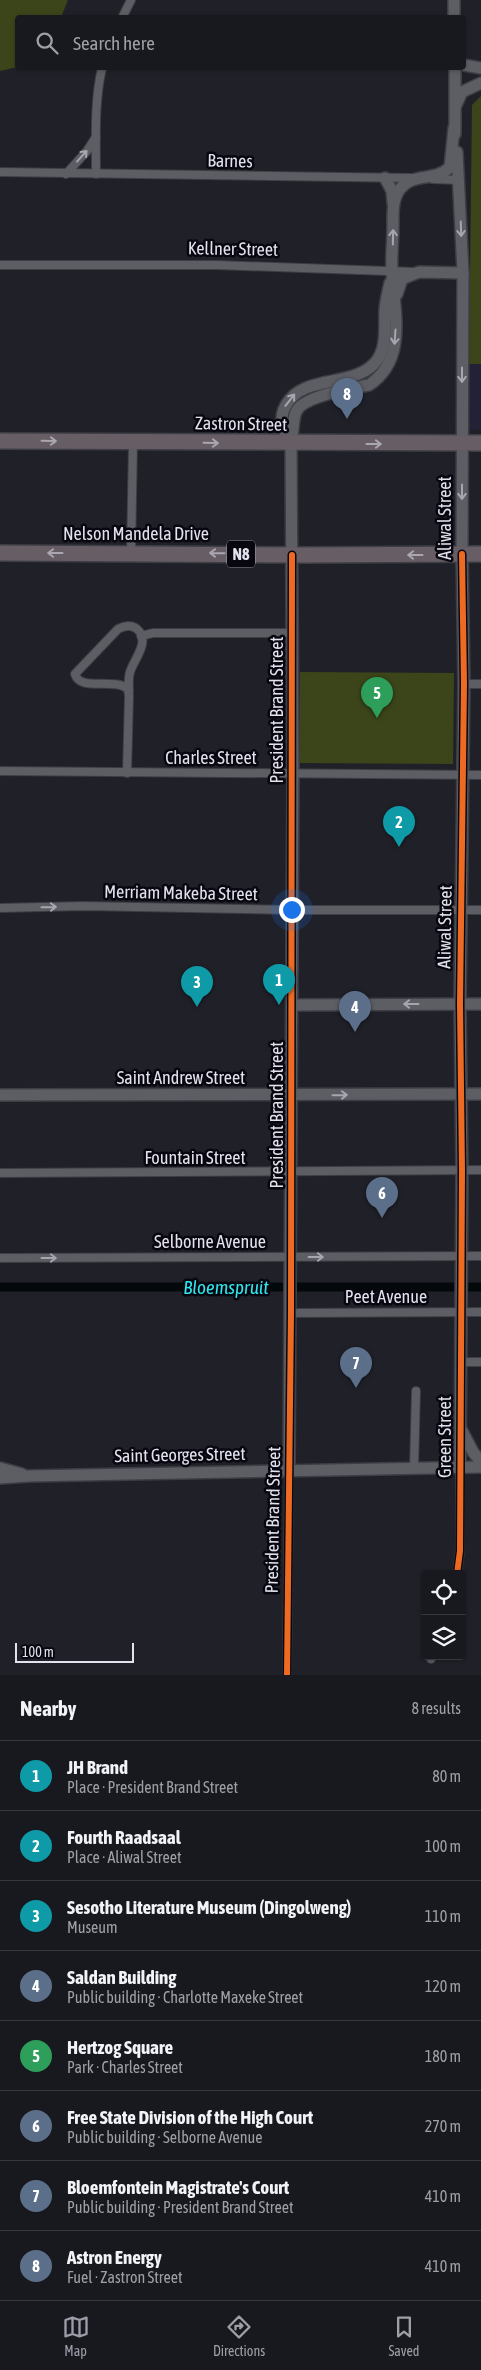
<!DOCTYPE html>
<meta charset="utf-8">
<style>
body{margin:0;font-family:"Asap Condensed",sans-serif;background:#212128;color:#f1f3f6}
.controls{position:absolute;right:15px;bottom:15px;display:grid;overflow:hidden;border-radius:5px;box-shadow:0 1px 4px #0004}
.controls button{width:45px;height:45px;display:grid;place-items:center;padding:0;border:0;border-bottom:1px solid #36373d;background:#18181f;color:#f1f3f6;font:25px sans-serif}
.scale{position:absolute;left:15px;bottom:12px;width:119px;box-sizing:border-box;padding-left:5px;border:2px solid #e1e2ee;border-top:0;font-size:14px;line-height:18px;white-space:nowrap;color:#e1e2ee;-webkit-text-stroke:4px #08070f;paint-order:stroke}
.you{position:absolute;left:291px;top:909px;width:18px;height:18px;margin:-12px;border:4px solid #fff;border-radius:50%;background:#1a73e8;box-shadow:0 0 0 8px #1a73e833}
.badge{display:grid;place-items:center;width:32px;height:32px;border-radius:50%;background:#9d9ea9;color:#fff;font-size:16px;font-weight:700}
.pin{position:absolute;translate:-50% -41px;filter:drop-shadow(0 1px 2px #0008)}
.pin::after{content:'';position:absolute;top:26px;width:18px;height:15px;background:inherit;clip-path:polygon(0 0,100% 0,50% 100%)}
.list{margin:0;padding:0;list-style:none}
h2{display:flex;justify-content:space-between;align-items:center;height:65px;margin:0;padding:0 20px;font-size:21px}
h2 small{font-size:16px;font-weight:400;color:#9fa0a4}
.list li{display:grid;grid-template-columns:32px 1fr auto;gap:15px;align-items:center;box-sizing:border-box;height:70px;padding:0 20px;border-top:1px solid #36373d}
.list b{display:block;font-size:19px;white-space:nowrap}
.list p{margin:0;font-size:16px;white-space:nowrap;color:#9fa0a4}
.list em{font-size:16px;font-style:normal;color:#9fa0a4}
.icon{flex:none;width:28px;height:28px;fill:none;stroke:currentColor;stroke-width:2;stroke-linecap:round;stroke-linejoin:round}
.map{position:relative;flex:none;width:481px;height:1675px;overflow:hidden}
.search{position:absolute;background:#18181f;box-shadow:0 1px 4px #0004;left:15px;right:15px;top:15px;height:55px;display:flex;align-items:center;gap:12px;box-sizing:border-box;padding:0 18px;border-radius:5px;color:#9fa0a4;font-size:19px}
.sheet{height:625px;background:#18181f}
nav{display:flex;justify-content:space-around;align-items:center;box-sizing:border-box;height:70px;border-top:1px solid #36373d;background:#18181f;font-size:14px;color:#9fa0a4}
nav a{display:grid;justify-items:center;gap:2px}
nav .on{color:#9d9ea9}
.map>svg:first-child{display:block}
.built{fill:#222136}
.green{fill:#3b4519}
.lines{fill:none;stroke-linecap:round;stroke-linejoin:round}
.canal{stroke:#03090b;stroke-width:9}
.street-casing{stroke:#3d3d45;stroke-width:10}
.secondary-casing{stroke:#3d3d45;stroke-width:14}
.highway-casing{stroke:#3d3d45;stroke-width:18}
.street{stroke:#5d5d64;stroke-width:8}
.secondary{stroke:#5d5d64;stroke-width:11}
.highway{stroke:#675d64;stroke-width:15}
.cycleway-casing{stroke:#08070f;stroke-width:9}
.cycleway{stroke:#ed6a23;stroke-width:6}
.oneway{stroke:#a6a6b0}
.oneway2{stroke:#aaa6b0}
.labels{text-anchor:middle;stroke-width:5;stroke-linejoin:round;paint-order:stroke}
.shield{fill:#08070f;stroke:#a0a0ab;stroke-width:1}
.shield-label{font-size:16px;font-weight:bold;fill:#e1e2ee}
.street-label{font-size:18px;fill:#e1e2ee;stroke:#08070f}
.water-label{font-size:19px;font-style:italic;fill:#2fe7ee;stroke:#08070f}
</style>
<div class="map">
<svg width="481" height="1675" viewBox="0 0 481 1675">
<rect width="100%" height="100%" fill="#202029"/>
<polygon class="built" points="469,364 481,364 481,430 469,429"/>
<g class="green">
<polygon points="0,0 68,0 61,17 18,18 17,67 0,71"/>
<polygon points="481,96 481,364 469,364 472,105"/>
<polygon points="300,672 454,673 453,764 299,763"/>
</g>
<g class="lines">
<polyline class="canal" points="0,1287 481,1287"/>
<g class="street-casing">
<g id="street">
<polyline points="122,18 131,0"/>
<polyline points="0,172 413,178"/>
<polyline points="66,174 87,151 96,137"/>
<path d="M96,174C96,139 94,102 102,68"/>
<polyline points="432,179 459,180"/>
<polyline points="0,265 217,265 415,272"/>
<polyline points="131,553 133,442"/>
<polyline points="141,636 153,633 292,633"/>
<polyline points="464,684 481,684"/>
<polyline points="0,771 481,775"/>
<path d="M127,773L129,696L128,689C113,677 80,692 75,674L118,629C124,626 131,624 137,629C151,641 134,659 130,672C128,679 129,686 129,692"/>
<polyline points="0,908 84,906 292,910 481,910"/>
<polyline points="0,1173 481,1170"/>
<polyline points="0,1258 481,1256"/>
<polyline points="291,1313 481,1312"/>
<polyline points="460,1362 481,1362"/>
<polyline points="414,1468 416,1391"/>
<polyline points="457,1574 460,1551 460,1468"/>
<polyline points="431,1659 431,1656"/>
<polyline points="287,1675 289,1469"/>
</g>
</g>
<g class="secondary-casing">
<g id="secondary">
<polyline points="454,0 454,18"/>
<polyline points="464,65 481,68"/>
<polyline points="456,105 462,92 481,83"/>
<polyline points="455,134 455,68"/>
<polyline points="457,152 463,273 462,554 464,684 460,1004 462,1170 460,1468"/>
<polyline points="385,178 392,191 393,203"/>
<polyline points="397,294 402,279 419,272 463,273"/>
<path d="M291,443C283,431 278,419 286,405C304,374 350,388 374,364C388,350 384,327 385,309C386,300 388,291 390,283"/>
<polyline points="292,1005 481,1004"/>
<polyline points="0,1095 481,1094"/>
<polyline points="461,1429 473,1452 481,1462"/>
<polyline points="0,1468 22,1474"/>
<path d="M289,1469L293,773L291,443C293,435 293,418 296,412C302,396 353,388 369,385C408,359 394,311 392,272C391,256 393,241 393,226C393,213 392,200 400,189C412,172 436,182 450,167L454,128"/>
<polyline points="0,1478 29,1476 481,1467"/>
</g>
</g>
<g class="highway-casing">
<g id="highway">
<polyline points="0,441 481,443"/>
<polyline points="0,553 306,555 481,554"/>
</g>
</g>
<use href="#street" class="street"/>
<use href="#secondary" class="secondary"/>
<use href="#highway" class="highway"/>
<g class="cycleway-casing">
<g id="cycleway">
<polyline points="457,1574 460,1551 462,1170 460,1004 464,684 462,554"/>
<polyline points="287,1675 291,1313 292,555"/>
</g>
</g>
<use href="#cycleway" class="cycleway"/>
</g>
<defs><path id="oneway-shaft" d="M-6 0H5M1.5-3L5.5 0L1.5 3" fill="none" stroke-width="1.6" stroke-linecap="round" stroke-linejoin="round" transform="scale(1.25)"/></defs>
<g class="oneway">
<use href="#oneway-shaft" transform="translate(82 156) rotate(-48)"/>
<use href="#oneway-shaft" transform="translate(461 229) rotate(88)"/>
<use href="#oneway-shaft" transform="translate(393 237) rotate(-89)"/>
<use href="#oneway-shaft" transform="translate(395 337) rotate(94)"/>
<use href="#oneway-shaft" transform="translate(462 375) rotate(90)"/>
<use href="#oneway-shaft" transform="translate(290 400) rotate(-52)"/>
<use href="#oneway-shaft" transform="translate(462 492) rotate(90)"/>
<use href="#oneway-shaft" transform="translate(49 907) rotate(-1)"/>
<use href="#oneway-shaft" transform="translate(411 1004) rotate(180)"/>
<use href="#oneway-shaft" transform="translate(340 1095) rotate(-1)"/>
<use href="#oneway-shaft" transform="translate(316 1257)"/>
<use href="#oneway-shaft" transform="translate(49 1258)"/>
</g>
<g class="oneway2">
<use href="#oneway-shaft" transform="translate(49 441) rotate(1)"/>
<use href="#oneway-shaft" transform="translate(211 443) rotate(1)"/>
<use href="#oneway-shaft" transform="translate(374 444)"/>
<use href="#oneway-shaft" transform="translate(55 553) rotate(-180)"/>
<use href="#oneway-shaft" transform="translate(217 553) rotate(-179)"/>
<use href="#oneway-shaft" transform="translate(415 555) rotate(180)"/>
</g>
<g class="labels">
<rect class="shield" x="227" y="540.5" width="28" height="27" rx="4"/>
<g class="shield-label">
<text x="241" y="560">N8</text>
</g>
<g class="street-label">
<text transform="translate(230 161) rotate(1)" y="6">Barnes</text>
<text transform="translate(233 249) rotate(1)" y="6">Kellner Street</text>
<text transform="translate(241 424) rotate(1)" y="6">Zastron Street</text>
<text transform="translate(445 518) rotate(-90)" y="6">Aliwal Street</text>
<text x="136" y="540">Nelson Mandela Drive</text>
<text transform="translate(277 710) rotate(-90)" y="6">President Brand Street</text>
<text x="211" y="764">Charles Street</text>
<text transform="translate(181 893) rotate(1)" y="6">Merriam Makeba Street</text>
<text transform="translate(445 927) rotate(-89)" y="6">Aliwal Street</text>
<text x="181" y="1084">Saint Andrew Street</text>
<text transform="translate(277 1115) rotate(-90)" y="6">President Brand Street</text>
<text x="195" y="1164">Fountain Street</text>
<text x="210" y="1248">Selborne Avenue</text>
<text x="386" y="1303">Peet Avenue</text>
<text transform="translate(445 1437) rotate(-90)" y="6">Green Street</text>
<text transform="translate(180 1455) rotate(-1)" y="6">Saint Georges Street</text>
<text transform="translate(273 1520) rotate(-89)" y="6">President Brand Street</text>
</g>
<g class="water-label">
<text x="226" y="1294">Bloemspruit</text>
</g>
</g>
</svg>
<div class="controls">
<button><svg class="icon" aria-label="locate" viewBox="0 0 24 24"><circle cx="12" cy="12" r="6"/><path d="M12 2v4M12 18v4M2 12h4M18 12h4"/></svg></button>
<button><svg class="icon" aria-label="layers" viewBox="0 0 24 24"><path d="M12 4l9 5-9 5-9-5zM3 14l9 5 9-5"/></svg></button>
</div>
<div class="scale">100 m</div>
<div class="you"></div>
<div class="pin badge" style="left:279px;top:1005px;background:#0f9aa8">1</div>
<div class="pin badge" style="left:399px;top:847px;background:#0f9aa8">2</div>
<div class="pin badge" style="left:197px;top:1007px;background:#0f9aa8">3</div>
<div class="pin badge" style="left:355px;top:1032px;background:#5c6f8a">4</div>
<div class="pin badge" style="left:377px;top:718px;background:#2e9e5b">5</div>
<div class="pin badge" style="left:382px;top:1218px;background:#5c6f8a">6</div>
<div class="pin badge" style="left:356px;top:1388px;background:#5c6f8a">7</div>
<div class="pin badge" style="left:347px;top:419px;background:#5c6f8a">8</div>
<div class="search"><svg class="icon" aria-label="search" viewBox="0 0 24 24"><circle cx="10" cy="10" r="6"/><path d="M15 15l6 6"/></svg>Search here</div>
</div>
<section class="sheet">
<h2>Nearby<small>8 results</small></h2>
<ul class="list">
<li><span class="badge" style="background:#0f9aa8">1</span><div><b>JH Brand</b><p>Place · President Brand Street</p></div><em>80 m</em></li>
<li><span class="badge" style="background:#0f9aa8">2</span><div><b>Fourth Raadsaal</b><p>Place · Aliwal Street</p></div><em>100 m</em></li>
<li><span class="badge" style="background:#0f9aa8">3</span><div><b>Sesotho Literature Museum (Dingolweng)</b><p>Museum</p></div><em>110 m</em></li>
<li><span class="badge" style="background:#5c6f8a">4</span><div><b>Saldan Building</b><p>Public building · Charlotte Maxeke Street</p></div><em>120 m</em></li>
<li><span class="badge" style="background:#2e9e5b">5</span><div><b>Hertzog Square</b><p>Park · Charles Street</p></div><em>180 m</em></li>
<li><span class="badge" style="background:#5c6f8a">6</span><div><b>Free State Division of the High Court</b><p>Public building · Selborne Avenue</p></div><em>270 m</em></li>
<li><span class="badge" style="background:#5c6f8a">7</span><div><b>Bloemfontein Magistrate's Court</b><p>Public building · President Brand Street</p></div><em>410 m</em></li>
<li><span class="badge" style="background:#5c6f8a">8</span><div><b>Astron Energy</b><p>Fuel · Zastron Street</p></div><em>410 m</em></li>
</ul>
</section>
<nav>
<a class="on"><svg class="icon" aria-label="map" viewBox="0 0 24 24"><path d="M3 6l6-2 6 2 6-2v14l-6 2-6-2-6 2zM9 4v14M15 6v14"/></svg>Map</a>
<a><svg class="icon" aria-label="directions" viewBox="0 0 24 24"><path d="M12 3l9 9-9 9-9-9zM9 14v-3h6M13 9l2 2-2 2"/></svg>Directions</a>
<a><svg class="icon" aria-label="saved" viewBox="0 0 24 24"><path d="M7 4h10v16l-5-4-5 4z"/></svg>Saved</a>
</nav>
